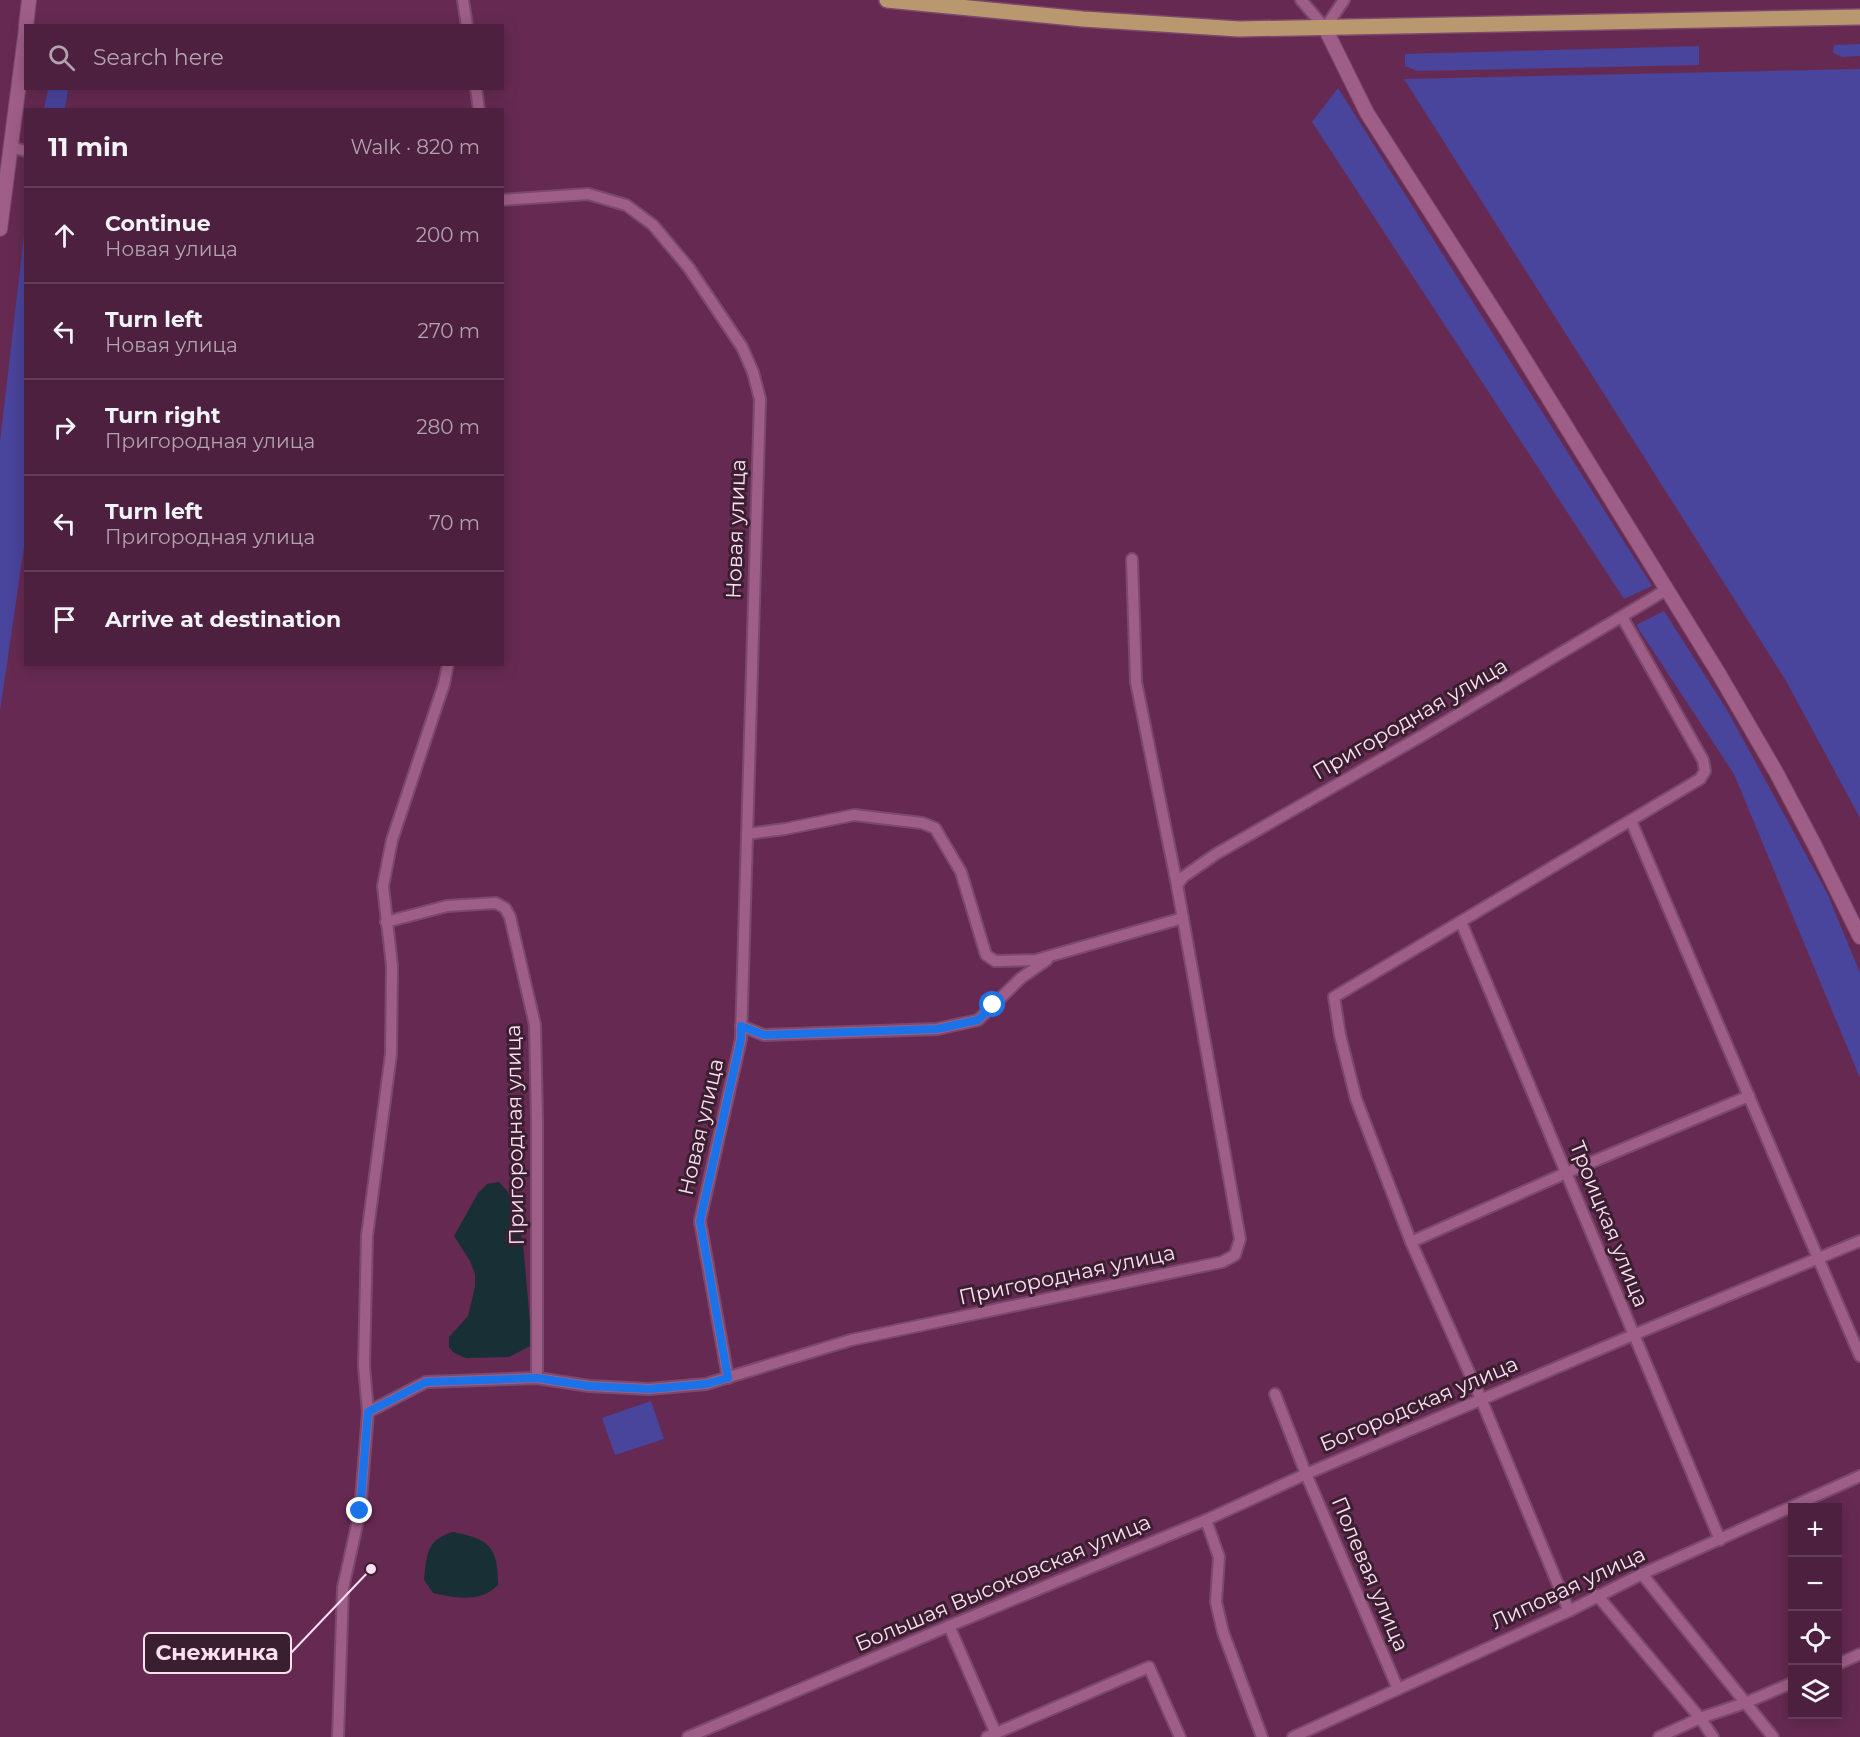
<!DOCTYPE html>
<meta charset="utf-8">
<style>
body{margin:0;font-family:Montserrat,sans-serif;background:#562d49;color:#f1f3f6}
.controls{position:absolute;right:18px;bottom:18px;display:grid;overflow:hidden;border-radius:0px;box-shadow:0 3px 15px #0003}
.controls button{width:54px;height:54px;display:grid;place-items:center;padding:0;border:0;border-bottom:2px solid #633e58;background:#4c203e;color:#f1f3f6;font:30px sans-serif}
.stop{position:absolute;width:18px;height:18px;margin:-14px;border:4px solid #1a73e8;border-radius:50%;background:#fff}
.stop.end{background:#1a73e8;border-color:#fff;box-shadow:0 2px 6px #0008}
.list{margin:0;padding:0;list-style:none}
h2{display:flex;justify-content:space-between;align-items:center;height:78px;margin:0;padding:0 24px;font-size:26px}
h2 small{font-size:20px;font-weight:400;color:#b2a3b0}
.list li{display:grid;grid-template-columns:39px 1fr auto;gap:18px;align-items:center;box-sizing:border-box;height:96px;padding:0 24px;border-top:2px solid #633e58}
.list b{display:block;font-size:22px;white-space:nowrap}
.list p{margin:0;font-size:20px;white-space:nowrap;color:#b2a3b0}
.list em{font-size:20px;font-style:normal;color:#b2a3b0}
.icon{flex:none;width:33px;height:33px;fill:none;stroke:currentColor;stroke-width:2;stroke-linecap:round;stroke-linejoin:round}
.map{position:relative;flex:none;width:1860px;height:1737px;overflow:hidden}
.search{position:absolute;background:#4c203e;box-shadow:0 3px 15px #0003;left:24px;top:24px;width:480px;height:66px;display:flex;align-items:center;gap:15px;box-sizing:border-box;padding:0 21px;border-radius:0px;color:#b2a3b0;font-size:22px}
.panel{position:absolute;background:#4c203e;box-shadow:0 3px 15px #0003;left:24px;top:108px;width:480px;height:558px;border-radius:0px}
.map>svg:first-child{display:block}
.green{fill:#49449c}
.water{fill:#182f36}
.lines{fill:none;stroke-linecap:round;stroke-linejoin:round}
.minor-casing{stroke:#7b496b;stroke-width:14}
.tertiary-casing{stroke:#7b496b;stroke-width:16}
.primary-casing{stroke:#7b496b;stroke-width:18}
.minor{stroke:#9f5e88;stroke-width:10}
.tertiary{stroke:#9f5e88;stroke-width:14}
.primary{stroke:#b99870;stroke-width:15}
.route{stroke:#1a73e8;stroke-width:8}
.labels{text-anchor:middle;stroke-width:6;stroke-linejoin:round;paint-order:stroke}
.street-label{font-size:21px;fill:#fedff1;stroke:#3a1f31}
.leader{fill:none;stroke:#fedff1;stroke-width:2}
.callout-dot{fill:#fedff1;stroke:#3a1f31;stroke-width:2}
.callout{fill:#3a1f31;stroke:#fedff1;stroke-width:2}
.callout-label{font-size:22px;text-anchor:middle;font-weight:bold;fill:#fedff1}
</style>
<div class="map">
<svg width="1860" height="1737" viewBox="0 0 1860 1737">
<rect width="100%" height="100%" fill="#662a52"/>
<g class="green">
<polygon points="1860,44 1860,56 1842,57 1833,53 1834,45"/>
<polygon points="1699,46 1699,65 1417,71 1405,66 1405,54"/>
<polygon points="1860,69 1860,818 1785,679 1404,79"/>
<polygon points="1338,88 1652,586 1624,599 1312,122"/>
<polygon points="48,89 68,89 65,109 44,109"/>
<polygon points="25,227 26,533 0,711 0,442"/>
<polygon points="1664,611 1727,710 1827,893 1860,973 1860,1078 1734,774 1636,625"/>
<polygon points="651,1401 664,1439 615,1455 602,1418"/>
</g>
<g class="water">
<polygon points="499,1182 508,1192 511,1206 518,1222 523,1243 532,1345 509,1357 466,1358 454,1353 449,1347 449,1337 468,1316 475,1287 475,1274 470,1261 454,1236 478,1193 487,1184"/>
<path d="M453,1532C490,1539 498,1547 498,1585C481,1603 455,1598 433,1593L424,1580C427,1554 426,1540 453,1532Z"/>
</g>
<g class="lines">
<g class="minor-casing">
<g id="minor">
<polyline points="463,0 467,26"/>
<polyline points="1301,0 1325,28 1344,0"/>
<polyline points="476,88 479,110"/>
<polyline points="10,147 26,151"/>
<polyline points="502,200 588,194 626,205 653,225 689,268 742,347 753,372 760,399 741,1039 700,1221 728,1378"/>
<polyline points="1631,821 1860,1356"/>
<polyline points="747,834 785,829 854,815 922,823 935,828 961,872 986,955 995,961 1036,960 1183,918"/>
<polyline points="1177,885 1183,877 1216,854 1425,734 1666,590"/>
<polyline points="386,922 447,906 496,903 505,908 510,917 535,1025 537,1120 537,1378"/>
<path d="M1461,922C1549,1128 1633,1335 1720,1540"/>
<polyline points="741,1026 764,1035 937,1029 978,1020 1021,978 1047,960"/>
<polyline points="1411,1242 1568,1172 1749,1096"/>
<polyline points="1275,1394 1306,1474 1398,1689"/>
<polyline points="368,1412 426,1382 537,1378 589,1386 649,1389 706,1384 851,1340 1222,1262 1235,1255 1240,1239 1177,885 1136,682 1132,559"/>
<polyline points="1206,1520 1219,1557 1216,1602 1223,1632 1262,1737"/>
<polyline points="1642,1574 1773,1737"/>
<polyline points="1597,1595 1700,1718 1659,1737"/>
<polyline points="1569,1611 1481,1399 1411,1242 1356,1099 1340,1035 1334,997 1700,779 1705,771 1703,760 1622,617"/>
<polyline points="949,1626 996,1734"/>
<polyline points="1838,1664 1860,1654"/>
<polyline points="338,1737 343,1588 360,1511 368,1412 364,1366 367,1236 391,1054 392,966 383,886 392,840 444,684 448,664"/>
<polyline points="688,1737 949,1626 1206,1520 1306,1474 1633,1335 1860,1241"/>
<polyline points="987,1737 1149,1667 1180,1737"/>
<polyline points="1293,1737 1569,1611 1642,1574 1860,1476"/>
<polyline points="1713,1737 1700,1718 1745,1703 1792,1683"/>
</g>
</g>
<g class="tertiary-casing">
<g id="tertiary">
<polyline points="26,26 29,0"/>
<polyline points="1325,28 1367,113 1507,331 1719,674 1776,772 1814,844 1860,937"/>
<polyline points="0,229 26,29"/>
</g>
</g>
<g class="primary-casing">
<polyline id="primary" points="887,0 1083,19 1239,29 1860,17"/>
</g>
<use href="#minor" class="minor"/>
<use href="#tertiary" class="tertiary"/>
<use href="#primary" class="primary"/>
</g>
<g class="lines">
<polyline class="route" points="360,1511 368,1412 426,1382 537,1378 589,1386 649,1389 706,1384 728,1378 700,1221 741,1039 741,1026 764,1035 937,1029 978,1020 993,1005"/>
</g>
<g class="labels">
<g class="street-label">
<text transform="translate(736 529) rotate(-88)" y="7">Новая улица</text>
<text transform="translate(1410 719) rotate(-30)" y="7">Пригородная улица</text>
<text transform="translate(701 1127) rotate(-77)" y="7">Новая улица</text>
<text transform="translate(515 1135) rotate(-91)" y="7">Пригородная улица</text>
<text transform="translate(1609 1224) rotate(68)" y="7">Троицкая улица</text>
<text transform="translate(1067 1275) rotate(-12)" y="7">Пригородная улица</text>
<text transform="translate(1419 1404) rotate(-23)" y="7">Богородская улица</text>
<text transform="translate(1370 1574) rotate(67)" y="7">Полевая улица</text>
<text transform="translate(1003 1583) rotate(-23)" y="7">Большая Высоковская улица</text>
<text transform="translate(1568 1588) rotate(-25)" y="7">Липовая улица</text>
</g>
</g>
<path class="leader" d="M371 1569L291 1653"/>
<circle class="callout-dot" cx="371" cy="1569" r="6"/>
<rect class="callout" x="144" y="1633" width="147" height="40" rx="6"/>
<g class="callout-label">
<text x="217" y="1660">Снежинка</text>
</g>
</svg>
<div class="controls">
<button>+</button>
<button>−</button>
<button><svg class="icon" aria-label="locate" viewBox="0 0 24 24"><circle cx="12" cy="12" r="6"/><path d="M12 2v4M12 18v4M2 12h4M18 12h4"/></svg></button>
<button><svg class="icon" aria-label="layers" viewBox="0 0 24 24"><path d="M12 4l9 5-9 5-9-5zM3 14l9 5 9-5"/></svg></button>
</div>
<div class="stop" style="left:993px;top:1005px"></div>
<div class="stop end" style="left:360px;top:1511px"></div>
<div class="search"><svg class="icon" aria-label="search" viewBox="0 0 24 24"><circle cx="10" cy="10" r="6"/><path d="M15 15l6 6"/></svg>Search here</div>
<section class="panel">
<h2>11 min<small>Walk · 820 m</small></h2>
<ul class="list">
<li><svg class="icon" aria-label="ahead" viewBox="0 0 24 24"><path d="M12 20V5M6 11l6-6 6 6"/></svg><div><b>Continue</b><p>Новая улица</p></div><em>200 m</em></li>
<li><svg class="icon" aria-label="left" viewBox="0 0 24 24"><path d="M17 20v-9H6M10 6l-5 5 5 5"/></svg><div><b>Turn left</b><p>Новая улица</p></div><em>270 m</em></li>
<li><svg class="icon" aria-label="right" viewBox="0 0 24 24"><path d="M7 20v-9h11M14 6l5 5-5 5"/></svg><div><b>Turn right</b><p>Пригородная улица</p></div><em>280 m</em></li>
<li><svg class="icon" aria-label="left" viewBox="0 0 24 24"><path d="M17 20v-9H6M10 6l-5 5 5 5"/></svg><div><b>Turn left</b><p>Пригородная улица</p></div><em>70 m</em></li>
<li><svg class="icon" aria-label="arrive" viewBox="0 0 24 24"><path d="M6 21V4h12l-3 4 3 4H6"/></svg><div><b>Arrive at destination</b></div></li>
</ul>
</section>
</div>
